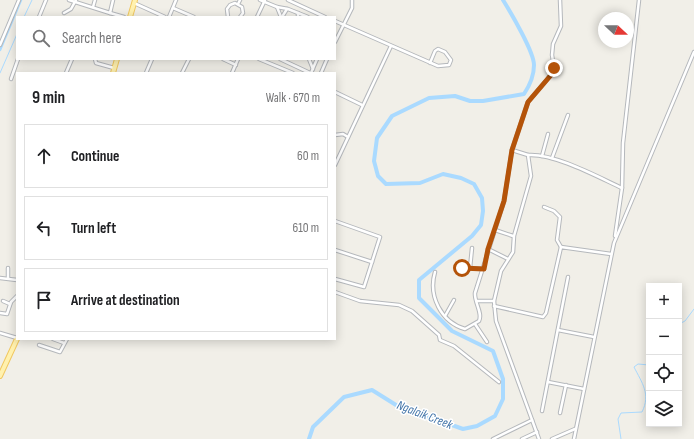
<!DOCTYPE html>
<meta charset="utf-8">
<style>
body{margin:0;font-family:"Sofia Sans Condensed",sans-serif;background:#f2f2f2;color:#202124}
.controls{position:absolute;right:12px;bottom:12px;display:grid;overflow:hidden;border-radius:0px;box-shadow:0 2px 10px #0003}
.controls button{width:36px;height:36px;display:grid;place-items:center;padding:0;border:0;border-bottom:1px solid #e0e0e0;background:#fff;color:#202124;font:20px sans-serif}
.compass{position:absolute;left:598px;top:12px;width:36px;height:36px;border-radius:50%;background:#fff;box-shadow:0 2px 10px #0003;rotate:112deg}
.stop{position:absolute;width:12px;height:12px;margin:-9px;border:3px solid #b45309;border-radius:50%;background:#fff}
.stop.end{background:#b45309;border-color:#fff;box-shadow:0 1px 4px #0008}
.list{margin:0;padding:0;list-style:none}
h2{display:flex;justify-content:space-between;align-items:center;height:52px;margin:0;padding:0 16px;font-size:17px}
h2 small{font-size:13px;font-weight:400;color:#757577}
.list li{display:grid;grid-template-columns:26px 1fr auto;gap:12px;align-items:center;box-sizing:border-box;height:64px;margin:0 8px 8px;padding:0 8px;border:1px solid #e0e0e0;border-radius:0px}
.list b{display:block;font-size:15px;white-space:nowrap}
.list em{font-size:13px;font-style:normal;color:#757577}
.icon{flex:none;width:22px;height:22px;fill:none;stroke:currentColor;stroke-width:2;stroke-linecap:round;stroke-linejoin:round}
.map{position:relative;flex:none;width:694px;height:439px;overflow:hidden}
.search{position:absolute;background:#fff;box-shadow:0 2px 10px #0003;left:16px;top:16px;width:320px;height:44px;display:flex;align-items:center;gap:10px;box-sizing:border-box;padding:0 14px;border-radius:0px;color:#757577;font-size:15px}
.panel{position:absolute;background:#fff;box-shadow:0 2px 10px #0003;left:16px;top:72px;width:320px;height:268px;border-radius:0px}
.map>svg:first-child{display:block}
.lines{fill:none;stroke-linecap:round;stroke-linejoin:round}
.stream{stroke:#aadaff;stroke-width:1}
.canal{stroke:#aadaff;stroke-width:2.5}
.river{stroke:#aadaff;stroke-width:4}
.minor-casing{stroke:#b5b8bc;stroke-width:4.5}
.primary-casing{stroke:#f1c860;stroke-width:6}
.minor{stroke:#fff;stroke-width:2.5}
.primary{stroke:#fff1af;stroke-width:4}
.route{stroke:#b45309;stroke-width:5}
.labels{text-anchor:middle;stroke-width:3;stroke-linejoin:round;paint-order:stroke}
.water-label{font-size:13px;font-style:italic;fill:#4174a9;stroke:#fff}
</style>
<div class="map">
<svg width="694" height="439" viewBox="0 0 694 439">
<rect width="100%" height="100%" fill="#f1efe8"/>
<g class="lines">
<g class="stream">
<polyline points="24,17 32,0"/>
<polyline points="0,73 17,34"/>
<polyline points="679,324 685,321 694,309"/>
<path d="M621,439L618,419L621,413L642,412C651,394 642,383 634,367L638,364L649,365"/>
</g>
<polyline class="canal" points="0,50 21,0"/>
<path class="river" d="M309,439L313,427L344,397L372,390L396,405L463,429L477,426L495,416L503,399V379L493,351L452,331L419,298V280L472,236L481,225L483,211L482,198L474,184L461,178L443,174L420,183L386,184L378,176L374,161L377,138L392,116L429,98L455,96L470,101H483L524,94C530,85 534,76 534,65C534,52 511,13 503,0"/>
<g class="minor-casing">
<g id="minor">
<polyline points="69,0 110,13 113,0"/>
<polyline points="260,0 277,7 281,17"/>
<polyline points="288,0 325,17"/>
<polyline points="134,3 165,17"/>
<polyline points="238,4 240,0"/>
<polyline points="93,7 95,0"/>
<polyline points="277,7 288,9 308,17"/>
<polyline points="173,8 194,17"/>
<polyline points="64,13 71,9 76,0"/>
<polyline points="110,13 124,17"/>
<polyline points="39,17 46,0"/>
<polyline points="169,17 176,0"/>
<polyline points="228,17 227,9 230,5 235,3 242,7 243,13 240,17"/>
<polyline points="257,17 265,0"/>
<polyline points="282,17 287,9"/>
<polyline points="298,17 298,13"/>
<polyline points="335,21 438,66 449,65 451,60 445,52 438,49 435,51 430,63"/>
<polyline points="335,42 352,8 352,0"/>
<polyline points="0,45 19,0"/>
<polyline points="95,59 96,63 114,68"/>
<polyline points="223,59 236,65"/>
<polyline points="259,59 293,73"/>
<polyline points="280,59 310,73"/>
<polyline points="309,59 313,69"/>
<polyline points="66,73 72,59"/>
<polyline points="146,73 152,59"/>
<polyline points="182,73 189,59"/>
<polyline points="232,73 238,59"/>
<polyline points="311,73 317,59"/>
<polyline points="321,73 327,59"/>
<polyline points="11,79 18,59"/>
<polyline points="335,92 362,105"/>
<polyline points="335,135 343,134 348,137"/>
<polyline points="512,150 528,155 531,176 514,236 513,252 501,271 494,301 496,321 539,439"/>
<path d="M528,155C554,153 598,177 622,188"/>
<polyline points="542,156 548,134"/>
<polyline points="552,158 568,115"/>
<polyline points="335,165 391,46"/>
<polyline points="544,207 554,211 560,217 557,240 561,247"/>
<polyline points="335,221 380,237 364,287 335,279"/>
<polyline points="495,230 513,236"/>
<polyline points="615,236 622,188 623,143 639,0"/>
<polyline points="488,249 508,259"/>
<polyline points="335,250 372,262"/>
<polyline points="456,267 484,269"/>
<polyline points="8,268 8,278"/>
<polyline points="470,268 472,248"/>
<path d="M435,272C428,296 441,322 465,329L479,321C483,313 474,302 475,293L504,201L512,150L528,102L551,75L554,68L552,55L553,44L561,26L560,0"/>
<polyline points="0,278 17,280"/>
<polyline points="335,292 360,301 399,305 412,311 439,335 440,340 454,346 499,382"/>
<polyline points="3,301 10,304"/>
<polyline points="477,301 494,301"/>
<polyline points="494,306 543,317 546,313 561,247 611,254"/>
<polyline points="0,313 7,314 11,302 17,296"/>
<polyline points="445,316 454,300"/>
<polyline points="475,324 487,342"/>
<polyline points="558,330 594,337"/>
<polyline points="0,333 17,338"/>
<polyline points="53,339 64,343"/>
<polyline points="39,345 60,352 67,339"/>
<polyline points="548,382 584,389"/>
<polyline points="542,411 568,277"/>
<polyline points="560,413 566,385"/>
<polyline points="493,439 532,420"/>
<polyline points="522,439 537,432"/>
<polyline points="552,439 575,429"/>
<polyline points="574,439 614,243 694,52"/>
</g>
</g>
<g class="primary-casing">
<g id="primary">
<polyline points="130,17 135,0"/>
<polyline points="113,73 117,59"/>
<polyline points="0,376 17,339"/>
</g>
</g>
<use href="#minor" class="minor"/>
<use href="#primary" class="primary"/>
</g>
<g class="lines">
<polyline class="route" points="462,268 484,269 488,249 504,201 512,150 528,102 551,75 554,68"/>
</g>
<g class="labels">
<g class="water-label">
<text transform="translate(425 414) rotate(21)" y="5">Ngalaik Creek</text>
</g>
</g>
</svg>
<div class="controls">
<button>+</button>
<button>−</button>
<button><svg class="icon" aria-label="locate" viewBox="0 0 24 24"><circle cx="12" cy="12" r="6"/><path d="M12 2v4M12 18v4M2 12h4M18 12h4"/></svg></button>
<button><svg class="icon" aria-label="layers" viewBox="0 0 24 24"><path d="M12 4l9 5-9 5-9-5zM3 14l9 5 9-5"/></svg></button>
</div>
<svg class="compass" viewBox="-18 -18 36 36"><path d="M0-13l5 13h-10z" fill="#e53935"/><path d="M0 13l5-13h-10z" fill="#757577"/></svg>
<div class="stop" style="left:462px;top:268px"></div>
<div class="stop end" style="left:554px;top:68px"></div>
<div class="search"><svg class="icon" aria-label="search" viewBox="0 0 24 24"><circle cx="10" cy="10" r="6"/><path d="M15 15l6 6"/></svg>Search here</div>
<section class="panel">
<h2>9 min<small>Walk · 670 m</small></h2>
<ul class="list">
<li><svg class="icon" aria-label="ahead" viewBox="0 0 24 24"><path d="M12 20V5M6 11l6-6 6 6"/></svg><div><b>Continue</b></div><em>60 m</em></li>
<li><svg class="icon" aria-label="left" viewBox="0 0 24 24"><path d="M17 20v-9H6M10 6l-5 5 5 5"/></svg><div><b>Turn left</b></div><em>610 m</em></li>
<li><svg class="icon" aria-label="arrive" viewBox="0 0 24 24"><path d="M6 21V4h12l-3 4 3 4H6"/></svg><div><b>Arrive at destination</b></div></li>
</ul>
</section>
</div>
